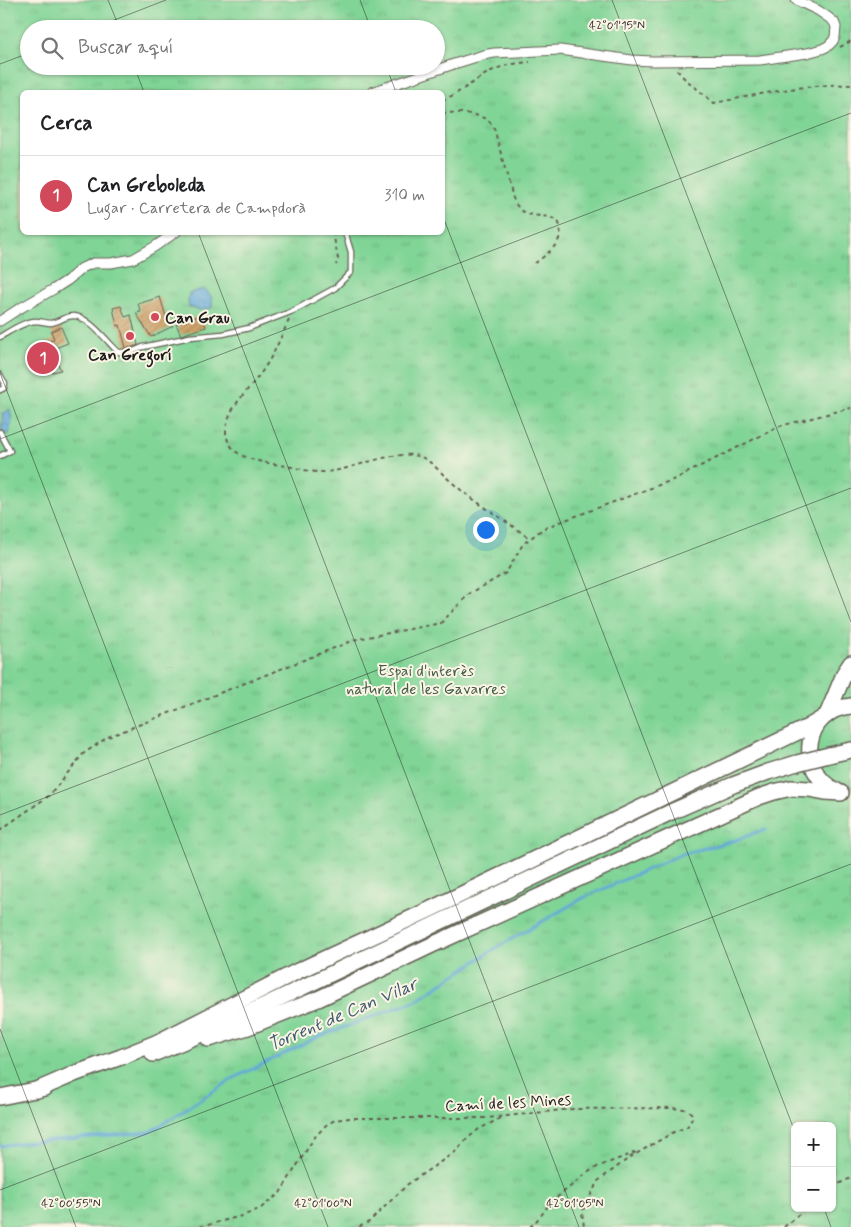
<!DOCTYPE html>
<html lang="es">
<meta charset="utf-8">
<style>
body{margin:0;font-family:Mynerve,sans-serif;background:#f6f6f6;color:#202124}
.controls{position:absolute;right:15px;bottom:15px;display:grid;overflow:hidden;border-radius:8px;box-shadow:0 1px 4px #0004}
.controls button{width:45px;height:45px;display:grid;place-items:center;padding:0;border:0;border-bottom:1px solid #e0e0e0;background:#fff;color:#202124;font:25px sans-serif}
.you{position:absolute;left:485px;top:529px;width:18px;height:18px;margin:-12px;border:4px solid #fff;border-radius:50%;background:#1a73e8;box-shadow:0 0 0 8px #1a73e833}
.badge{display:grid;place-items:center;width:32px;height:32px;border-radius:50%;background:#d1495b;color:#fff;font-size:16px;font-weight:700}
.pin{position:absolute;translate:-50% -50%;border:2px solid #fff;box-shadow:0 1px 5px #0006}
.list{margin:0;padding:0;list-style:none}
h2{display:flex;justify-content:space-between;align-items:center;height:65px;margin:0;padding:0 20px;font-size:21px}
h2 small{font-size:16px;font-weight:400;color:#757577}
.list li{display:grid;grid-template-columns:32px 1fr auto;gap:15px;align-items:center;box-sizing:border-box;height:80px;padding:0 20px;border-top:1px solid #e0e0e0}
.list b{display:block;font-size:19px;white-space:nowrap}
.list p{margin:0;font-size:16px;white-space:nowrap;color:#757577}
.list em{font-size:16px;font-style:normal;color:#757577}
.icon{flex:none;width:28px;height:28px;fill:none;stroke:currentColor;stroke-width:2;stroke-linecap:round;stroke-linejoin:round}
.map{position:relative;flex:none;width:851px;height:1227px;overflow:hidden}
.search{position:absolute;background:#fff;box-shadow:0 1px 4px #0004;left:20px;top:20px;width:425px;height:55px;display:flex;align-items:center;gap:12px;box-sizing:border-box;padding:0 18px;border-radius:28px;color:#757577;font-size:19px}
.panel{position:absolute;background:#fff;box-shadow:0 1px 4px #0004;left:20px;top:90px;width:425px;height:145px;border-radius:8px}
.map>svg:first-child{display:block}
.park{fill:url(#park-tufts);stroke:#4e7859;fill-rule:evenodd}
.water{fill:url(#water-ripples);stroke:#3f627a}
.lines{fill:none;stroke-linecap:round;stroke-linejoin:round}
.stream{stroke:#62a8d8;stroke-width:3}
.building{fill:url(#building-hatch)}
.service-casing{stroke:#646053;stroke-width:7}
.minor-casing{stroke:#646053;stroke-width:11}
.trunk-casing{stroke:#646053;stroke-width:18}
.path{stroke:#646053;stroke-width:2;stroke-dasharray:4 4;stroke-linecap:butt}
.service{stroke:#fff;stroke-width:4.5}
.minor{stroke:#fff;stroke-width:9}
.trunk{stroke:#fff;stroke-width:15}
.trunk-bridge-casing{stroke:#646053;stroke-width:18;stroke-linecap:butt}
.trunk-bridge{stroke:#fff;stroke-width:15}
.ticks{fill:none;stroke:#1c1c1c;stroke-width:1;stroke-opacity:0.45}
.poi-dot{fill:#d1495b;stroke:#fcf5e5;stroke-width:2}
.labels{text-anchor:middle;stroke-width:4;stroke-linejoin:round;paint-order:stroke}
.poi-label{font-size:16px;font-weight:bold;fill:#1c1c1c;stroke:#fcf5e5;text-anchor:start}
.park-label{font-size:16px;fill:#3f5c47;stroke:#fcf5e5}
.street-label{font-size:16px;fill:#1c1c1c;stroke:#fcf5e5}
.water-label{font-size:18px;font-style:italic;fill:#3c5b71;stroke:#fcf5e5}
.ticks-label{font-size:12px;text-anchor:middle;fill:#1c1c1c;stroke:#fcf5e5;stroke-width:4;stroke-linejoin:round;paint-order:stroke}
</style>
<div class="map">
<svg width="851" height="1227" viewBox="0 0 851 1227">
<defs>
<pattern id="park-tufts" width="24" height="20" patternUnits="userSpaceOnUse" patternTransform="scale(1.25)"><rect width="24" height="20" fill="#80d496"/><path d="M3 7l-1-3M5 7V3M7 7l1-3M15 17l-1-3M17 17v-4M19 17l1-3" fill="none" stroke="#6eb581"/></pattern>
<pattern id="water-ripples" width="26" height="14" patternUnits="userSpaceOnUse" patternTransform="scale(1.25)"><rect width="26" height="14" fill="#62a8d8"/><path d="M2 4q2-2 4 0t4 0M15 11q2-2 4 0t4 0" fill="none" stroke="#5088ae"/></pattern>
<pattern id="building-hatch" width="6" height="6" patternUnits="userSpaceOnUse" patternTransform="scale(1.25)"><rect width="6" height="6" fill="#cb9b60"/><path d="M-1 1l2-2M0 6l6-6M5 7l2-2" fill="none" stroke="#a47e4e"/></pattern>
</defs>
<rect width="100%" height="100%" fill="#fcf5e5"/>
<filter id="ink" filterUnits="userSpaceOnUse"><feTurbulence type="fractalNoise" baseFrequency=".02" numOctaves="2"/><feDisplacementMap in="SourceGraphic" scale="10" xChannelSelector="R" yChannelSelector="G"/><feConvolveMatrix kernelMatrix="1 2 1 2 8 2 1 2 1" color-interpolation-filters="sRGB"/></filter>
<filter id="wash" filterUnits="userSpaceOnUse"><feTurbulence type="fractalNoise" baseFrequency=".0096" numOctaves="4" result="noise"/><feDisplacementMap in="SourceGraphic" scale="20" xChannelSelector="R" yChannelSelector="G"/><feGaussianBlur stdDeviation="1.12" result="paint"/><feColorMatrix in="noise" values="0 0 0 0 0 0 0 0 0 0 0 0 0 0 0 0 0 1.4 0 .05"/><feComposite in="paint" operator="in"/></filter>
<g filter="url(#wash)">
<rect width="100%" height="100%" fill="#eadeba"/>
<path class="park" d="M0,0H851V1227H0ZM29,29H436V66H29ZM22,92H442V232H22ZM795,1126H832V1208H795Z"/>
<g class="water">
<polygon points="203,289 207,291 212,298 212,308 200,310 189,307 188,300 189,293"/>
<path d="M10,409L12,421L9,434H5L2,432C1,425 4,420 2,414Z"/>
</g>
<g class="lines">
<polyline class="stream" points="0,1146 21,1143 149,1132 166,1122 234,1078 318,1037 415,1001 496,948 583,898 682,854 733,841 766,829"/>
</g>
<g id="blocks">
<g class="building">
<polygon points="160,297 166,316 173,326 151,337 136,313 141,312 138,304"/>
<polygon points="121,306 125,317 131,315 138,345 133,347 126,348 120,325 117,326 113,308"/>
<polygon points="201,315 206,327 181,335 176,324"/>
<polygon points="61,327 68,343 50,350 61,370 41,375 34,360 29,353 54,339 51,331"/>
</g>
</g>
</g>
<g filter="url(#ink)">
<use href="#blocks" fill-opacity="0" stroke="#646053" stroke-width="1"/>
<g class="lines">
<g class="service-casing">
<g id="service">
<path d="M0,337C10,331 23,322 35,321C41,321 46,323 51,323C59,322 65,316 73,316C87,315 108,342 118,352H131L143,347L190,337L223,334L249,328L293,311L335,288L351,272V252L345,232"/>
<polyline points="0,375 5,383 4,388 0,390"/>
<polyline points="0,432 10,451 0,456"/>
</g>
</g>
<g class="minor-casing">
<g id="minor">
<polyline points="372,92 454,64 483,55 494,53 560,50 632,60 652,61 760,60 807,53 822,49 828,46 833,41 835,37 836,27 834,22 829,18 819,11 796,0"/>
<polyline points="0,321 17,310 54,289 68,280 82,268 93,263 111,263 133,259 154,247 176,232"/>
</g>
</g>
<g class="trunk-casing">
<g id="trunk">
<polyline points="827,715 845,672 851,663"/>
<polyline points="829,755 851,750"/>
<path d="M837,791C795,772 803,710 851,706"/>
<polyline points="209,1039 248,1027 318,999 434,944 759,797 774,792 791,788 809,789 825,792 841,793"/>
<polyline points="153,1054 211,1030 261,1007 671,812 733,785 768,772 797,763"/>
<polyline points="37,1090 74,1074 121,1057 158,1042 298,971 431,909 808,727 823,718"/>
<polyline points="0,1097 45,1088"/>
</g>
</g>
<g class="path">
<polyline points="840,47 851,41"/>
<path d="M677,70L684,78L714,103C758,95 807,83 851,85"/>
<path d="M442,100C462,93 477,77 496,69C507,64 519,63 530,62"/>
<path d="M442,113C457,112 487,112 494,128L513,198C524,226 544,208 559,223C566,243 546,254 533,265"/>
<polyline points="333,232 338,259 336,265"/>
<path d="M289,320C281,337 274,354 263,370C250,390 225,408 226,434C227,441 232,449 238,453C251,462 276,464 292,467C301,469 310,472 318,472C323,472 329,472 333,471C358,467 395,450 418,456C429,459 437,469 445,476C471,501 502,517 530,539"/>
<polyline points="0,830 50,795 83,754 108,737 357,639 441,623 469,594 506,573 523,544 544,528 675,479 780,426 851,408"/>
<polyline points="832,1187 851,1178"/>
<path d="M200,1227L245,1215L261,1208L280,1193L314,1138L326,1125L335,1120L349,1118H488L572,1109L673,1108C680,1109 691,1108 693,1117L687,1127L674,1132L629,1158L598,1181L582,1212L584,1227"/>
<polyline points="359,1227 369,1222 408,1184 455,1152 468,1138 479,1129 503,1117"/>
<polyline points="530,1227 540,1217 550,1203 587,1173 597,1167 639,1151"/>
<polyline points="784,1227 806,1208"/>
</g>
<use href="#service" class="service"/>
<use href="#minor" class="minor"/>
<use href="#trunk" class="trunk"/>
<g class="trunk-bridge-casing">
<polyline id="trunk-bridge" points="797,763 829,755"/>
</g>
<use href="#trunk-bridge" class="trunk-bridge"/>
</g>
</g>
<path class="ticks" d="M108,0L120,29M360,0L371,29M612,0L851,622M91,29L166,0M0,64L29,53M134,66L144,92M386,66L396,92M442,214L795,1132M198,232L579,1227M0,373L328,1227M0,439L851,113M0,815L851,488M0,1029L76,1227M0,1190L851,864M824,1208L831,1227"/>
<g class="poi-dot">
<circle cx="155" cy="317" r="5"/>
<circle cx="130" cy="336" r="5"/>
</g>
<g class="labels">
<g class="poi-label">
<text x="165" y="323">Can Grau</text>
<text x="130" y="360" text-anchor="middle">Can Gregorí</text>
</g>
<g class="park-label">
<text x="426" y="676">Espai d'interès<tspan x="426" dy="18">natural de les Gavarres</tspan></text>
</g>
<g class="street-label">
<text transform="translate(508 1102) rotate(-3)" y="6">Camí de les Mines</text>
</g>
<g class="water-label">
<text transform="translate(342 1014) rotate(-23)" y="6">Torrent de Can Vilar</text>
</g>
</g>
<g class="ticks-label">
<text x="617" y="29">42°01'15"N</text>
<text x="71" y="1207">42°00'55"N</text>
<text x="323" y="1207">42°01'00"N</text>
<text x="575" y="1207">42°01'05"N</text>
</g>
</svg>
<div class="controls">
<button>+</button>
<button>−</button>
</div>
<div class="you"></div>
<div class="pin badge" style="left:43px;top:358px">1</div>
<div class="search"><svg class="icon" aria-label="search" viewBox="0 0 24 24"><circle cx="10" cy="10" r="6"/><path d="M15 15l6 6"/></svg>Buscar aquí</div>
<section class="panel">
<h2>Cerca<small></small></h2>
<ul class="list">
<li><span class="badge">1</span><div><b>Can Greboleda</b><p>Lugar · Carretera de Campdorà</p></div><em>310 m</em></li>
</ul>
</section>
</div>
